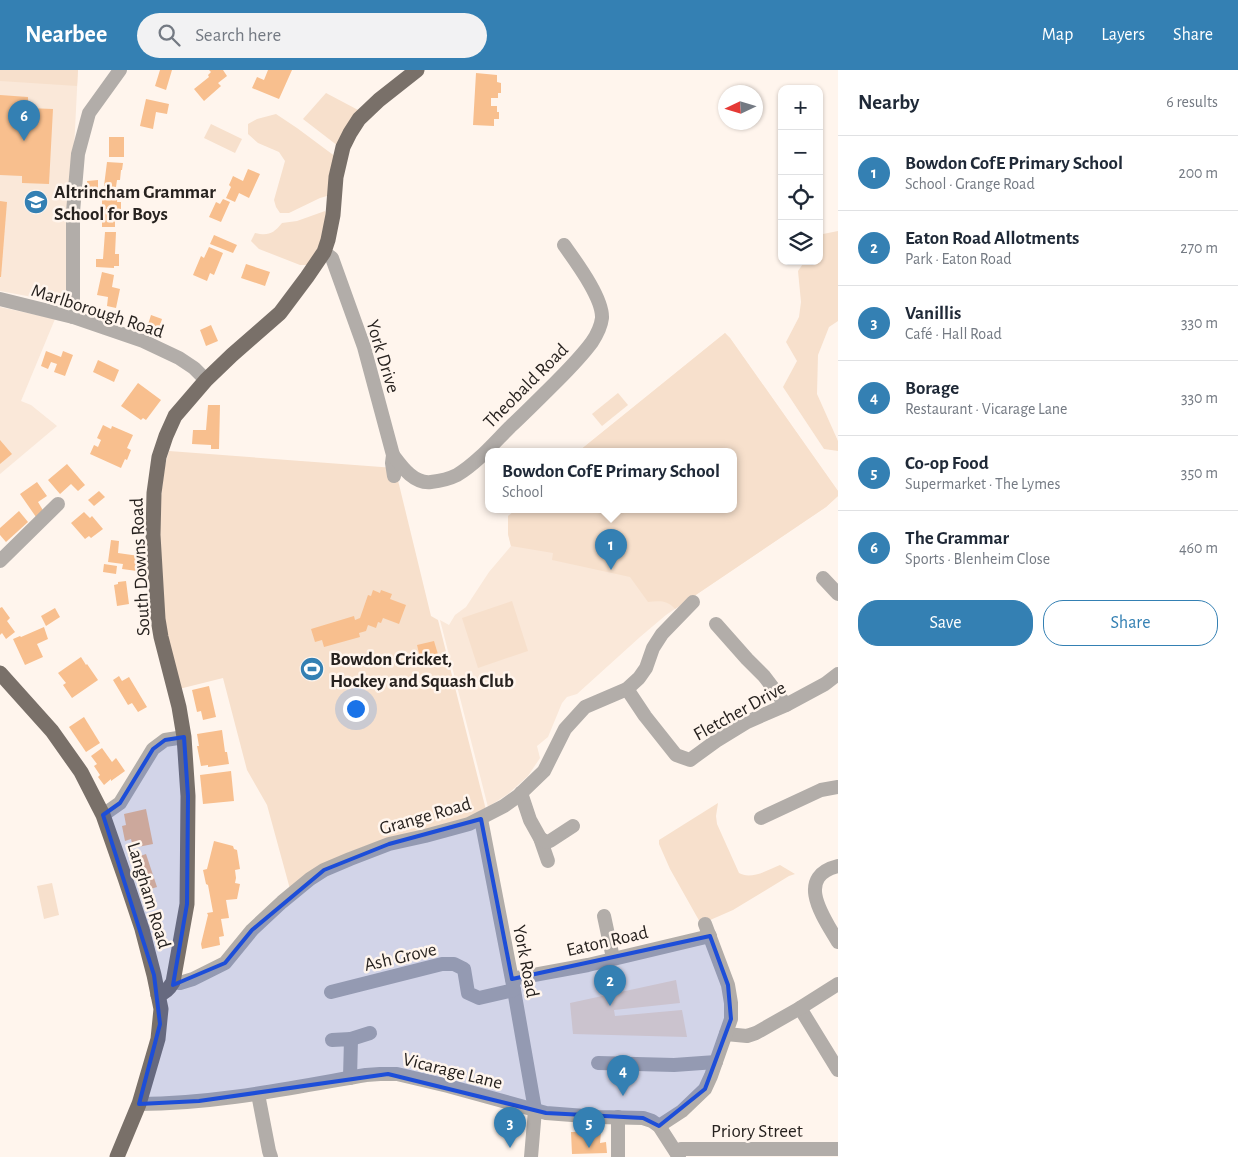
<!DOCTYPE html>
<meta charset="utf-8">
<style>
body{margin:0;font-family:"Alegreya Sans",sans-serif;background:#f2f2f3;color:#1f2937}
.controls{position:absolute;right:15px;top:15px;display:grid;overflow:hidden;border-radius:10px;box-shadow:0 1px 4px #0004}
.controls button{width:45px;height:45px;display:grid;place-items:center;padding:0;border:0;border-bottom:1px solid #e0e1e3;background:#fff;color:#1f2937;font:25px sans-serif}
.compass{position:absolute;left:718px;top:15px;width:45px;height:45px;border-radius:50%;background:#fff;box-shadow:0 1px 4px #0004;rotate:266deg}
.you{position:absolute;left:355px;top:638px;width:18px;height:18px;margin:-12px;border:4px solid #fff;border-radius:50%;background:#1a73e8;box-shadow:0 0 0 8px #1a73e833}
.badge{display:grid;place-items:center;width:32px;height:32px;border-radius:50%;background:#3480b3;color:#fff;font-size:16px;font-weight:700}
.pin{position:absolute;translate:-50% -41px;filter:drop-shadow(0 1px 2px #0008)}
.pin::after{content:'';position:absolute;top:26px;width:18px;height:15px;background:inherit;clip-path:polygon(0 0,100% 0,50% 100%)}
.popup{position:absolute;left:485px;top:378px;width:252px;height:65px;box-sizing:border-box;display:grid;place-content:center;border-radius:10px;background:#fff;filter:drop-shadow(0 1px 4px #0005);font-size:16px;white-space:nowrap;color:#747a83}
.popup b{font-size:19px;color:#1f2937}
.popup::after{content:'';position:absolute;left:50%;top:100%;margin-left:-10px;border:10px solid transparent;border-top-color:#fff}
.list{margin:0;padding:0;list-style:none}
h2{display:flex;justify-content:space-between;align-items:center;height:65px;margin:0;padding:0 20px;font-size:21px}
h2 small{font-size:16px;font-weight:400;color:#747a83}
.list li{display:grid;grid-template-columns:32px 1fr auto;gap:15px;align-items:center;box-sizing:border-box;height:75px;padding:0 20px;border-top:1px solid #e0e1e3}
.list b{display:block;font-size:19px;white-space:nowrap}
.list p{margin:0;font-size:16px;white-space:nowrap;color:#747a83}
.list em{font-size:16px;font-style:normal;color:#747a83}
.actions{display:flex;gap:10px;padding:15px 20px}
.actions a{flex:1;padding:11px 0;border:1px solid #3480b3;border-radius:20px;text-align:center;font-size:18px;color:#3480b3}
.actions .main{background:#3480b3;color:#fff}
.icon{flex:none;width:28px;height:28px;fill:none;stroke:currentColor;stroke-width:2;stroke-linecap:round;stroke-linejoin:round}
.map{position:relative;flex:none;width:838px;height:1087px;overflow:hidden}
header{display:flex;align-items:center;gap:30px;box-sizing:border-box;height:70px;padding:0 25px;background:#3480b3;color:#fff}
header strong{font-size:24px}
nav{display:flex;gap:28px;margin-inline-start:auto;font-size:18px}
.search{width:350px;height:45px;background:#f2f2f3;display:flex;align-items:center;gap:12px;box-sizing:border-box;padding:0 18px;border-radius:28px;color:#747a83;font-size:19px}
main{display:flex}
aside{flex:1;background:#fff}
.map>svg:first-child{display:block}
.built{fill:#fae8d9}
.green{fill:#f7e0cc}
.building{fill:#f8bf8e}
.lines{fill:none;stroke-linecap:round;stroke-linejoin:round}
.minor{stroke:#b2ada9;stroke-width:14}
.major{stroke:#797069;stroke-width:15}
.marked{fill:#1d4ed8;fill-opacity:0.2;stroke:#1d4ed8;stroke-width:4;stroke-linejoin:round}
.labels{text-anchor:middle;stroke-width:5;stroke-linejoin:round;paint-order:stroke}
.poi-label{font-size:19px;font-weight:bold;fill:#27221f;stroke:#fff5ed;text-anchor:start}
.street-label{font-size:19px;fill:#27221f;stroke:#fff5ed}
</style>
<header>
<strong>Nearbee</strong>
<div class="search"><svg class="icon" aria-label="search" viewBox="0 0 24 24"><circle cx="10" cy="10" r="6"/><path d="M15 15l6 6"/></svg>Search here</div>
<nav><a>Map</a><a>Layers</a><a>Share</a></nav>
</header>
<main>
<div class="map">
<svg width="838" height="1087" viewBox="0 0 838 1087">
<rect width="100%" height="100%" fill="#fff5ed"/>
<g class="built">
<polygon points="0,0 78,0 66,237 27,226 0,221"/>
<polygon points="0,237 55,249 21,331 31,335 57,356 0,404"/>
<polygon points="725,263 730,268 838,421 838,426 826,437 666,545 640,567 577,624 567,627 562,633 548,667 537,676 540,688 528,706 508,724 488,737 440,550 449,555 455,545 466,537 489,502 511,476 508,464 508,446 517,439 734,439 734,381 579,381"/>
</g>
<g class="green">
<polygon points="0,0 78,0 77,16 0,11"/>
<polygon points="326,23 360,41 338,76 303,49"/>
<polygon points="276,44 297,58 336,87 327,126 320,128 289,143 280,143 276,137 274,130 285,91 279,82 258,73 248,64 248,54 257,49"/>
<polygon points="211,54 242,69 235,83 204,68"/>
<path d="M325,141L327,146L322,162L321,175L308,195H300L259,179L251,171L255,163C268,166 273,164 282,153L297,151Z"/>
<polygon points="838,161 838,251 829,257 818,285 817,324 838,371 838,381 824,379 783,317 797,291 786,272 799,247 801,232 798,201 805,191 819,191 819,169 823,164"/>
<path d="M725,263L730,268L838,421V426L826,437L675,539C667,530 659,531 648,532L630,507L552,490L553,483L511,476L508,464V446L517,439H734V381H579Z"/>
<polygon points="618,323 628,335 602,356 592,344"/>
<polygon points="169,381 395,398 431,546 438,550 486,740 474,746 371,774 350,782 327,792 290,819 267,735 247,700 223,608 179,619 171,590 163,541 159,442 165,395"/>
<polygon points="512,531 528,581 478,598 462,548"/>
<path d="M718,733L716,746L717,754L739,803C751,810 768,800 780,795L795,804L789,806L733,840L701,854L670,799L659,774V770Z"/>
<polygon points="52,813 59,845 44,849 37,816"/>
<polygon points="676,910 680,933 614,940 615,946 682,940 687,967 573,964 570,933"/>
</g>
<g class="building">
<polygon points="160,0 172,0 166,20 155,16"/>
<polygon points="209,0 223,0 227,6 218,13 221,16 204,31 194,19 209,7 208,5 211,2"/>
<polygon points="268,0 292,0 279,29 252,18 257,7 264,10"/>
<polygon points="476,3 497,5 497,12 501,13 501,23 498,23 498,28 491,28 491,36 497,36 497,42 499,42 499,49 494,49 494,56 473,55"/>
<polygon points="0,25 28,27 28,38 53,39 49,114 22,113 22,106 0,105"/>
<polygon points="146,29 169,34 167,44 156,42 153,59 140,56"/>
<rect x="109" y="67" width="15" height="20"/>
<polygon points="107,92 123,93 122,100 121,100 120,110 117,110 116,117 104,116"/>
<polygon points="248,99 260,104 249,128 239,123 235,132 226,128 231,117 229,115 233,106 243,111"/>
<polygon points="98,110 98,121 88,121 87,111"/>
<polygon points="102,122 118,122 117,132 121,132 121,148 115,148 115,157 102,157"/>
<polygon points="223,129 230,132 221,152 209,147 216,132 220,134"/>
<polygon points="0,131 7,132 1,207 0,207"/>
<polygon points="105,162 116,162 115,184 119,184 119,196 114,196 114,198 96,197 96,189 103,189"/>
<polygon points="214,165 237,175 233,183 210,174"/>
<polygon points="209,177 223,183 214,205 210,203 207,211 193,205 201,186 204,188"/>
<polygon points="246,194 270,202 265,216 241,208"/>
<polygon points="102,202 114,205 112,217 120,219 116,238 107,236 108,227 97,225"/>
<polygon points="151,245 162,249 158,262 147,258"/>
<polygon points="211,255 218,271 206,276 200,260"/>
<polygon points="46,281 61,287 63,281 73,285 65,306 54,302 57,294 51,292 48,299 41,296"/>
<polygon points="98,290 119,300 114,312 93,302"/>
<polygon points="138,313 161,330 146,350 143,348 141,350 121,336"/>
<polygon points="208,335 220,335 219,379 211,379 211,375 192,374 193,360 206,360"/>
<polygon points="103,355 111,359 112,356 133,365 127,378 131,380 127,390 125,389 121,398 90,384 94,375 98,377 101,370 97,368"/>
<polygon points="0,370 12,384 0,394"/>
<polygon points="67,394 85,415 78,421 71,414 60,424 48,410"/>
<polygon points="37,412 47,426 38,432 44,442 36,447 20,424"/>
<polygon points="99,421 105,427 94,436 88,430"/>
<polygon points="19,441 28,452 6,472 0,465 0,458"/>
<polygon points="84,442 90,448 92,446 103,459 91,468 89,466 85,469 71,453"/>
<polygon points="111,470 119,471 118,483 139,486 137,501 122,499 123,494 108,492"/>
<polygon points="104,494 117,496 116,504 103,502"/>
<polygon points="126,511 129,534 117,536 114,515 118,514 118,512"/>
<polygon points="373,520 380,523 381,520 392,524 390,529 406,535 399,554 383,548 381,553 378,552 376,558 368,555 366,561 359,563 360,567 324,577 322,570 315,572 311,559 354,546 355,550 360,548 368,525 371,526"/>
<polygon points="2,537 10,548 7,551 15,562 6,569 2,563 0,565 0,538"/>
<polygon points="55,538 60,547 46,556 41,546"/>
<polygon points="44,557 48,569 37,574 43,587 25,595 13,569 20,566 21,567"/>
<polygon points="434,571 440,591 422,596 417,575"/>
<polygon points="81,587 86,595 87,594 98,610 72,628 63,615 66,613 58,603"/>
<polygon points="119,606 122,611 129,607 147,637 138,642 132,633 128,635 113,610"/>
<polygon points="209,616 216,647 203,650 201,641 197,642 192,620"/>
<polygon points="84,647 100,673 86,682 69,657"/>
<polygon points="222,660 225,682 227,682 229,694 208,697 208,695 201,696 197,676 199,676 197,664"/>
<polygon points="102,678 112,692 116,688 125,701 111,711 111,709 104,715 98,707 100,705 94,696 97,694 91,686"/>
<polygon points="231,701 234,731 203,734 200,705"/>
<polygon points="146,739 153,774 133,778 131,769 125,771 122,756 126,755 124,744"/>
<polygon points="214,771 233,776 234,779 237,780 240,799 235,800 236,808 235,813 240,814 237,829 226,830 229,848 221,849 224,866 219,867 220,875 202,879 201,874 208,845 207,843 213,842 208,815 206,814 203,800 207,799"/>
<polygon points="146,784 157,817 141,822 131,789"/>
<polygon points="571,1062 601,1062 600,1073 606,1072 607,1083 572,1084"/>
</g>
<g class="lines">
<g class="minor">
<polyline points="324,182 332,188 364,277 393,385 392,393 394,406"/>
<polyline points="0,229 73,247 143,271 179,288 194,298 206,310"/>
<polyline points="73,247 73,142 78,84 89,43 120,0"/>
<path d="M393,385C402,397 414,414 431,412C440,411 449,409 457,405C477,393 494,373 510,357C526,342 541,327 556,312C569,299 581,287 592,272C596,266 601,256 602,248C603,228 576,192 564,175"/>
<polyline points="0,491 58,434"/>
<polyline points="823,508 838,524"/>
<polyline points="716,554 747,589 764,606 786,635"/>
<polyline points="627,619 645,646 676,685 690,690 716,671 747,652 786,635 825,614 838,604"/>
<polyline points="521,723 530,750 540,768 548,791"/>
<polyline points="103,745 120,733 153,679 165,670 184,667"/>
<polyline points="761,748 821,720 838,717"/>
<polyline points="481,749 514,920 534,1034 535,1040 531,1087"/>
<polyline points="540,768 546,772 550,771 573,756"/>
<path d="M838,796C794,807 824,848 838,872"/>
<polyline points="604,846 613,888"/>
<polyline points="512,909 588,895 710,866"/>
<polyline points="173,912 180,913 193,909 225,893 252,860 282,832 310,809 324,800 350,789 389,774 425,766 469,754 504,736 518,726 544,701 565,659 585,637 627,619 639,608 646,598 653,578 662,564 693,532"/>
<polyline points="331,922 442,894 454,894 464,899 468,923 479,928 514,920"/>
<polyline points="800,938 838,1000"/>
<polyline points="726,964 747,966 756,963 800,938 838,914"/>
<polyline points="351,969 370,963"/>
<polyline points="332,970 351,969 350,1008"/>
<polyline points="598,993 674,995 716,992"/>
<polyline points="258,1024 269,1081 271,1087"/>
<path d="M139,1034C215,1034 291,1018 366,1005L380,1004H397L448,1016L546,1043L598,1047L643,1048L652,1051L659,1056L679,1087"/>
<polyline points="618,1047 618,1087"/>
<polyline points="659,1056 682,1041 705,1019 711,1006 731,949 731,933 728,915 705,854"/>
<polyline points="676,1082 681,1079 838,1079"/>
</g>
<g class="major">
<polyline points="0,603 52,661 81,702 103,745 125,808 142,859 154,905 161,939 158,969 139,1034 117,1087"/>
<path d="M158,925C165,923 169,919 173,912L187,834L188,726L184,667L179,637L161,567L158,549L153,465L154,423L159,387L166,366L175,346L206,310L232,285L280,243L307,207L324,182L328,170L333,145L336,107L343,77L350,63L359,49L379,30L417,0"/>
</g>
</g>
<path class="marked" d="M184,667L188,726L187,834L173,915L225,893L252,860L324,800L389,774L481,749L512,909L710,866L728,915L731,949L705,1019L659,1056L643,1048L546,1043L388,1004L199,1031L139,1034L160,954L154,905L103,745L120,733L153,679L165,670Z"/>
<defs>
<g id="school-disc" transform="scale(1.25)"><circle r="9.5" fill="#3480b3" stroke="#fff5ed"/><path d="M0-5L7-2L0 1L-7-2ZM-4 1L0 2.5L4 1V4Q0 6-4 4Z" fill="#fff"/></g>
<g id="stadium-disc" transform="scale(1.25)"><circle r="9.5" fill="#3480b3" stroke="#fff5ed"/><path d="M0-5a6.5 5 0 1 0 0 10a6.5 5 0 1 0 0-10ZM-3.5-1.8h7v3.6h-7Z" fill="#fff"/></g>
</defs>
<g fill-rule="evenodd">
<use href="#school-disc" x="36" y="132"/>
<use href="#stadium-disc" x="312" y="599"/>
</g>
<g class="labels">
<g class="poi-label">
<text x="54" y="128">Altrincham Grammar<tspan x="54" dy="22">School for Boys</tspan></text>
<text x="330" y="595">Bowdon Cricket,<tspan x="330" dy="22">Hockey and Squash Club</tspan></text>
</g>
<g class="street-label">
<text transform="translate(98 240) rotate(18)" y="7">Marlborough Road</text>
<text transform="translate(384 286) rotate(73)" y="7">York Drive</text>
<text transform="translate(525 315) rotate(-45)" y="7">Theobald Road</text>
<text transform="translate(139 497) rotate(-93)" y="7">South Downs Road</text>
<text transform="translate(739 640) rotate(-29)" y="7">Fletcher Drive</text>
<text transform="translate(425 745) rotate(-16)" y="7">Grange Road</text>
<text transform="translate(150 825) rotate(73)" y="7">Langham Road</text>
<text transform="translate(607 870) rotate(-13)" y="7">Eaton Road</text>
<text transform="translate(400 886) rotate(-13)" y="7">Ash Grove</text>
<text transform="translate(527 891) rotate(79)" y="7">York Road</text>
<text transform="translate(453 1000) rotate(14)" y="7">Vicarage Lane</text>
<text x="757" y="1067">Priory Street</text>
</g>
</g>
</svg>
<div class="controls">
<button>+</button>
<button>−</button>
<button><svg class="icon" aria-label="locate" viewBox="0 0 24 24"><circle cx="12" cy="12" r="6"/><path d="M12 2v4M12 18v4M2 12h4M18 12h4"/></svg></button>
<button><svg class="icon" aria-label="layers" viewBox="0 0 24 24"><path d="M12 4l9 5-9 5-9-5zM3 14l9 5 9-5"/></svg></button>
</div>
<svg class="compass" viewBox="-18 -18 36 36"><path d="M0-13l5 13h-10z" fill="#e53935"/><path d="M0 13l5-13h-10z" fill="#747a83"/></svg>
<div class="you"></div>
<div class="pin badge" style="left:611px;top:500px">1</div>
<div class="popup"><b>Bowdon CofE Primary School</b>School</div>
<div class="pin badge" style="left:610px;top:936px">2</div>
<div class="pin badge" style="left:510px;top:1078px">3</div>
<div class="pin badge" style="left:623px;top:1026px">4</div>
<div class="pin badge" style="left:589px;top:1078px">5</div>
<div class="pin badge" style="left:24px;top:71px">6</div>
</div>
<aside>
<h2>Nearby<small>6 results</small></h2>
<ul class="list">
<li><span class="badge">1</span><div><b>Bowdon CofE Primary School</b><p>School · Grange Road</p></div><em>200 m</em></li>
<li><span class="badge">2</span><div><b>Eaton Road Allotments</b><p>Park · Eaton Road</p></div><em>270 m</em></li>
<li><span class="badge">3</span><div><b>Vanillis</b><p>Café · Hall Road</p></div><em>330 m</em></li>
<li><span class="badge">4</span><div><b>Borage</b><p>Restaurant · Vicarage Lane</p></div><em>330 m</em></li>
<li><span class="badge">5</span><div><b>Co-op Food</b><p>Supermarket · The Lymes</p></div><em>350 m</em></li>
<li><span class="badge">6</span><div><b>The Grammar</b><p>Sports · Blenheim Close</p></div><em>460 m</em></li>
</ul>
<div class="actions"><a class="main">Save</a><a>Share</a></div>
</aside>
</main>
